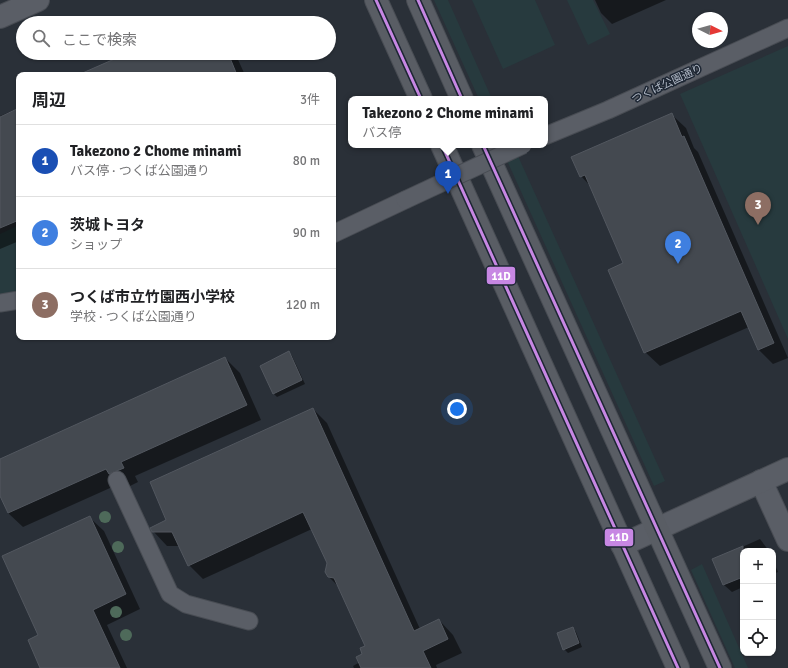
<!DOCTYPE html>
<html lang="ja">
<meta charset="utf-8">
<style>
body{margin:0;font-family:Signika,"Noto Sans JP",sans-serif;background:#f6f6f6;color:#202124}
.controls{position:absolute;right:12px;bottom:12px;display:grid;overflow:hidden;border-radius:8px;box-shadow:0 1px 3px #0004}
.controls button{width:36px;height:36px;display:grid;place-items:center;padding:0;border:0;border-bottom:1px solid #e0e0e0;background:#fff;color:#202124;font:20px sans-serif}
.compass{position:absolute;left:692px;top:12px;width:36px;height:36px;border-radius:50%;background:#fff;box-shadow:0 1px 3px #0004;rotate:95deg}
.you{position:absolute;left:457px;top:409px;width:14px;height:14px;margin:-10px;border:3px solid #fff;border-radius:50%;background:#1a73e8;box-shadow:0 0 0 6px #1a73e833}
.badge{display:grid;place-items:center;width:26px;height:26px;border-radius:50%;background:#848b96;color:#fff;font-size:13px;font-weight:700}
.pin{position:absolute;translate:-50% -33px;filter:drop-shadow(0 1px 2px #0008)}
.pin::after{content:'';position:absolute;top:21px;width:14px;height:12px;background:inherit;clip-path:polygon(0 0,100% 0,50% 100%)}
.popup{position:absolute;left:348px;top:96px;width:200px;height:52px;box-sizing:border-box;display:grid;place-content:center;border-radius:8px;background:#fff;filter:drop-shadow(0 1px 3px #0005);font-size:13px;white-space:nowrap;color:#757577}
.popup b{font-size:15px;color:#202124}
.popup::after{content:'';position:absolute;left:50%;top:100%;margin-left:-8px;border:8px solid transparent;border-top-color:#fff}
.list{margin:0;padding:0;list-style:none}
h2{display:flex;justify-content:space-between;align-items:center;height:52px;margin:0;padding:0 16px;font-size:17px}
h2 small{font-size:13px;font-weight:400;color:#757577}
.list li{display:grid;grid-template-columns:26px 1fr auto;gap:12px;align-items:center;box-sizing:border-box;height:72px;padding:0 16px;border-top:1px solid #e0e0e0}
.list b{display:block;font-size:15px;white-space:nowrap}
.list p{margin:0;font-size:13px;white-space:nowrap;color:#757577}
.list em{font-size:13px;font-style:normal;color:#757577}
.icon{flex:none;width:22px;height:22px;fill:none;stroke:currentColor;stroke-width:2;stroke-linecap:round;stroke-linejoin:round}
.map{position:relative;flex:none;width:788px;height:668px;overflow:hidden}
.search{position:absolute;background:#fff;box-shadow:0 1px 3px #0004;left:16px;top:16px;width:320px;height:44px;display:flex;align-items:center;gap:10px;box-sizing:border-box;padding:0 14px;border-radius:22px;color:#757577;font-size:15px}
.panel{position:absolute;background:#fff;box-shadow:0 1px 3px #0004;left:16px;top:72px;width:320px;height:268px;border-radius:8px}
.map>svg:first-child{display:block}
.green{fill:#273a3e}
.shadow{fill:#0007}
.building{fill:#444950;stroke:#52575f}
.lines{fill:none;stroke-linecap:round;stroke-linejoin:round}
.pedestrian-casing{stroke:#484c53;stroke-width:19}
.minor-casing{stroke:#484c53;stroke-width:24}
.tertiary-casing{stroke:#484c53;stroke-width:24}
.secondary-casing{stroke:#484c53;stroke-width:24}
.pedestrian{stroke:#5a5e66;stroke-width:17}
.minor{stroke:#5a5e66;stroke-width:22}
.tertiary{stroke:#5a5e66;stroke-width:22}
.secondary{stroke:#595d64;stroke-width:22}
.pedestrian-bridge-casing{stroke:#484c53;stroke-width:19;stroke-linecap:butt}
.pedestrian-bridge{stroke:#5a5e66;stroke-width:17}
.bus-1-casing{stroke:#1d2633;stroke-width:6}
.bus-1{stroke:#c787e3;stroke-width:3}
.tree{fill:#4e6a5a}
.labels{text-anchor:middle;stroke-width:3;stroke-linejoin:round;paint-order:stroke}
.street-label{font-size:11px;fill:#b4bcc9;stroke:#1d2633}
.line-badge{stroke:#1d2633;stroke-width:1.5}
.badge-label{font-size:11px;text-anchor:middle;font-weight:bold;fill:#fff}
</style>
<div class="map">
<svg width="788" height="668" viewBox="0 0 788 668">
<rect width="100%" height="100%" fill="#2a3038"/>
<g class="green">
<polygon points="434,0 448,0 492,99 479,99"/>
<polygon points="472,0 535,0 555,45 503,69"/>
<polygon points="567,0 593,0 610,34 588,45"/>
<polygon points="788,46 788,339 680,94"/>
<polygon points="500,145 513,145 665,481 654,486"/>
<polygon points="19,225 19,293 0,296 0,234"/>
<polygon points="702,564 748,668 735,668 691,570"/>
</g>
<g class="shadow">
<polygon points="595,0 666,0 612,24 601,13"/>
<polygon points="205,17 211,23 192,23"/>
<polygon points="119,53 235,53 245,75 98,75 121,57"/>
<polygon points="19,108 19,241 0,249 0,116"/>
<polygon points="671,114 686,128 694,148 698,152 788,358 773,364 759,350 749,327 660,366 645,352 625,264 592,188 581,176"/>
<polygon points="289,353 292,356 305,384 277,397 274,394 261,366"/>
<polygon points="225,358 240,373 261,420 135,476 138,482 124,489 119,484 23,527 8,513 0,494 0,460"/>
<polygon points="313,409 327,423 420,629 439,620 453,635 462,653 436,665 437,668 354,668 353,666 360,662 366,647 338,586 329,577 328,563 312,529 203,579 189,565 180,546 167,546 153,531"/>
<polygon points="89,517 104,531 140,609 107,625 127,668 42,668 40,635"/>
<polygon points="760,539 769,551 743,551 743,587 732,592 724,585 713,560"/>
<polygon points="773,560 778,572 773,574"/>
<polygon points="573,628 576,632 582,647 568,653 564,649"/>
</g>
<g class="building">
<polygon points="118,53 228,53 237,75 78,75 119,57"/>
<polygon points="19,108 19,220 0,228 0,117"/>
<polygon points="672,113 682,137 684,136 774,343 758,350 741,311 644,353 608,270 623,263 585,175 580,177 571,157"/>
<polygon points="289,351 302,380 273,394 260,366"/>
<polygon points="225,357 247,405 121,462 124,468 109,474 106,469 8,513 0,496 0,459"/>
<polygon points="313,408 414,631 439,619 448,639 423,651 431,668 361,668 356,657 362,654 360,648 365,646 334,578 328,577 325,572 327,563 303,512 188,566 172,532 152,532 150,528 166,520 150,482"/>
<polygon points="90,516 126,594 93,610 120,668 40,668 28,640 38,635 2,556"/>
<polygon points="743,546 743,577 723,585 712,559"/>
<polygon points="573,627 579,643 563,650 557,633"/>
</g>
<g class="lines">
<g class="pedestrian-casing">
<g id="pedestrian">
<polyline points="545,136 608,110 788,28"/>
<polyline points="333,234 405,200"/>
<polyline points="0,303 19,300"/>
<polyline points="117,480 170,594 186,604 249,621"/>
</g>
</g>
<g class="minor-casing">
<polyline id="minor" points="761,481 788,540"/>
</g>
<g class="tertiary-casing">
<g id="tertiary">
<polyline points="0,17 38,0"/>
<polyline points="622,545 788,469"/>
</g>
</g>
<g class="secondary-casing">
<g id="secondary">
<polyline points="376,0 421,99"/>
<polyline points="418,0 462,99"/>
<polyline points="442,145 678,668"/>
<polyline points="483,145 720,668"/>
</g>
</g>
<use href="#pedestrian" class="pedestrian"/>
<use href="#minor" class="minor"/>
<use href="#tertiary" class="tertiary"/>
<use href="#secondary" class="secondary"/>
<g class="pedestrian-bridge-casing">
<polyline id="pedestrian-bridge" points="405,200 523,145"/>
</g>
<use href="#pedestrian-bridge" class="pedestrian-bridge"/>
<g class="bus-1-casing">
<g id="bus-1">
<polyline points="376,0 421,99"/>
<polyline points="418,0 462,99"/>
<polyline points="442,145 678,668"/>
<polyline points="483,145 720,668"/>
</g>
</g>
<use href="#bus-1" class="bus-1"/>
</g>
<g class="tree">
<circle cx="105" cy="517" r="6"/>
<circle cx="118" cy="547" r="6"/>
<circle cx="116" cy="612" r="6"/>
<circle cx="126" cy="635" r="6"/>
</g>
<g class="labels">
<g class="street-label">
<text transform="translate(667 83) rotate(-25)" y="4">つくば公園通り</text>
</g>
</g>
<g class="line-badge">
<rect x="486" y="266" width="30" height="19" rx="4" fill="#c787e3"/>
<rect x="604" y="528" width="30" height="19" rx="4" fill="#c787e3"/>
</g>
<g class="badge-label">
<text x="501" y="280">11D</text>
<text x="619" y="541">11D</text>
</g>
</svg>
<div class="controls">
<button>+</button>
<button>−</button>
<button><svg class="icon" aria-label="locate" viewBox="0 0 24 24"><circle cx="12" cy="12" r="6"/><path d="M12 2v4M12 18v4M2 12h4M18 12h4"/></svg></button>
</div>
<svg class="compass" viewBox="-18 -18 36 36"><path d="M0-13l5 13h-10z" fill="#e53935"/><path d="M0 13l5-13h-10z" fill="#757577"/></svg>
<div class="you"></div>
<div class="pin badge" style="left:448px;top:194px;background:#1a4fb4">1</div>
<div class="popup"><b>Takezono 2 Chome minami</b>バス停</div>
<div class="pin badge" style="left:678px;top:264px;background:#3f7fe0">2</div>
<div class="pin badge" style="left:758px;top:225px;background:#8d6e63">3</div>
<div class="search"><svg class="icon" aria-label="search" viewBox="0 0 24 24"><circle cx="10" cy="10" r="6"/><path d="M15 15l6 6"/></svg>ここで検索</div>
<section class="panel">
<h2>周辺<small>3件</small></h2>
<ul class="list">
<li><span class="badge" style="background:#1a4fb4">1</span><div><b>Takezono 2 Chome minami</b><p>バス停 · つくば公園通り</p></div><em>80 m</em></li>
<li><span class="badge" style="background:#3f7fe0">2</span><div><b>茨城トヨタ</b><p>ショップ</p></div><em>90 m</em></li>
<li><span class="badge" style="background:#8d6e63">3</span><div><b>つくば市立竹園西小学校</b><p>学校 · つくば公園通り</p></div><em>120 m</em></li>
</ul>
</section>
</div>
